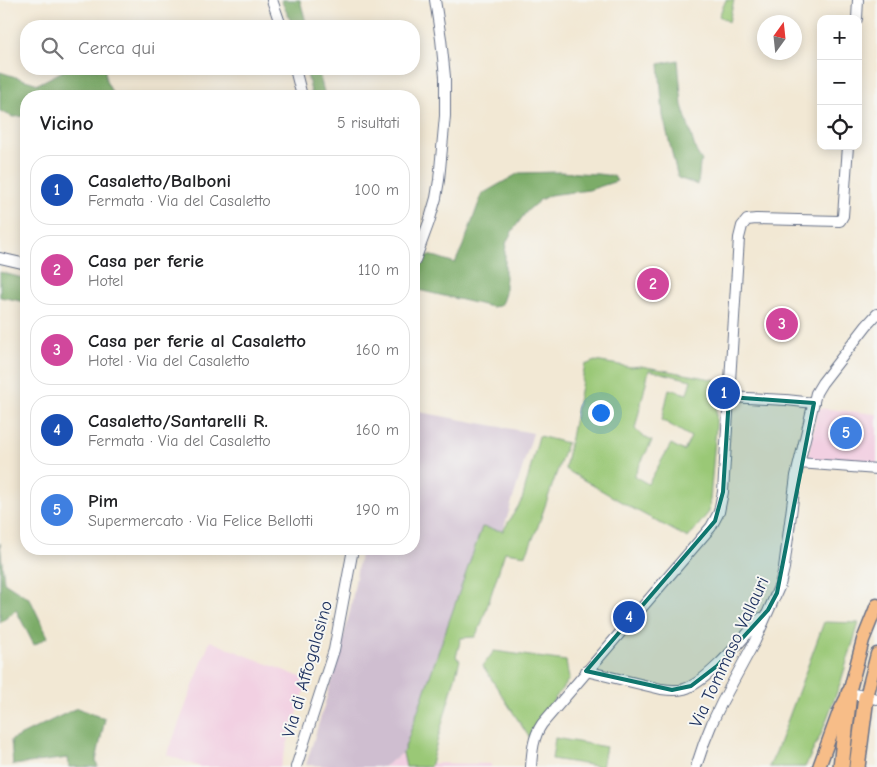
<!DOCTYPE html>
<html lang="it">
<meta charset="utf-8">
<style>
body{margin:0;font-family:"Comic Neue",sans-serif;background:#f2f2f2;color:#202124}
.controls{position:absolute;right:15px;top:15px;display:grid;overflow:hidden;border-radius:10px;box-shadow:0 2px 12px #0003}
.controls button{width:45px;height:45px;display:grid;place-items:center;padding:0;border:0;border-bottom:1px solid #e0e0e0;background:#fff;color:#202124;font:25px sans-serif}
.compass{position:absolute;left:757px;top:15px;width:45px;height:45px;border-radius:50%;background:#fff;box-shadow:0 2px 12px #0003;rotate:15deg}
.you{position:absolute;left:600px;top:412px;width:18px;height:18px;margin:-12px;border:4px solid #fff;border-radius:50%;background:#1a73e8;box-shadow:0 0 0 8px #1a73e833}
.badge{display:grid;place-items:center;width:32px;height:32px;border-radius:50%;background:#c8321e;color:#fff;font-size:16px;font-weight:700}
.pin{position:absolute;translate:-50% -50%;border:2px solid #fff;box-shadow:0 1px 5px #0006}
.list{margin:0;padding:0;list-style:none}
h2{display:flex;justify-content:space-between;align-items:center;height:65px;margin:0;padding:0 20px;font-size:21px}
h2 small{font-size:16px;font-weight:400;color:#757577}
.list li{display:grid;grid-template-columns:32px 1fr auto;gap:15px;align-items:center;box-sizing:border-box;height:70px;margin:0 10px 10px;padding:0 10px;border:1px solid #e0e0e0;border-radius:20px}
.list b{display:block;font-size:19px;white-space:nowrap}
.list p{margin:0;font-size:16px;white-space:nowrap;color:#757577}
.list em{font-size:16px;font-style:normal;color:#757577}
.icon{flex:none;width:28px;height:28px;fill:none;stroke:currentColor;stroke-width:2;stroke-linecap:round;stroke-linejoin:round}
.map{position:relative;flex:none;width:877px;height:767px;overflow:hidden}
.search{position:absolute;background:#fff;box-shadow:0 2px 12px #0003;left:20px;top:20px;width:400px;height:55px;display:flex;align-items:center;gap:12px;box-sizing:border-box;padding:0 18px;border-radius:20px;color:#757577;font-size:19px}
.panel{position:absolute;background:#fff;box-shadow:0 2px 12px #0003;left:20px;top:90px;width:400px;height:465px;border-radius:20px}
.map>svg:first-child{display:block}
.built{fill:#f2d0e2}
.industrial{fill:#cfbed0}
.green{fill:#9ac876;stroke:#5a7c6a;fill-rule:evenodd}
.forest{fill:#7bac67;stroke:#4b6e62}
.lines{fill:none;stroke-linecap:round;stroke-linejoin:round}
.minor-casing{stroke:#667087;stroke-width:12}
.major-casing{stroke:#667087;stroke-width:15}
.highway-casing{stroke:#667087;stroke-width:18}
.minor{stroke:#fff;stroke-width:10}
.major{stroke:#f7bd88;stroke-width:12}
.highway{stroke:#f7bd88;stroke-width:15}
.marked{fill:#0f766e;fill-opacity:0.2;stroke:#0f766e;stroke-width:4;stroke-linejoin:round}
.labels{text-anchor:middle;stroke-width:4;stroke-linejoin:round;paint-order:stroke}
.street-label{font-size:18px;fill:#1b2f5e;stroke:#f6f6f2}
</style>
<div class="map">
<svg width="877" height="767" viewBox="0 0 877 767">
<rect width="100%" height="100%" fill="#f6f6f2"/>
<filter id="ink" filterUnits="userSpaceOnUse"><feTurbulence type="fractalNoise" baseFrequency=".02" numOctaves="2"/><feDisplacementMap in="SourceGraphic" scale="10" xChannelSelector="R" yChannelSelector="G"/><feConvolveMatrix kernelMatrix="1 2 1 2 8 2 1 2 1" color-interpolation-filters="sRGB"/></filter>
<filter id="wash" filterUnits="userSpaceOnUse"><feTurbulence type="fractalNoise" baseFrequency=".0096" numOctaves="4" result="noise"/><feDisplacementMap in="SourceGraphic" scale="20" xChannelSelector="R" yChannelSelector="G"/><feGaussianBlur stdDeviation="1.12" result="paint"/><feColorMatrix in="noise" values="0 0 0 0 0 0 0 0 0 0 0 0 0 0 0 0 0 1.4 0 .05"/><feComposite in="paint" operator="in"/></filter>
<g filter="url(#wash)">
<rect width="100%" height="100%" fill="#f2e8d4"/>
<g class="built">
<polygon points="818,408 877,414 877,465 807,461"/>
<polygon points="210,641 308,680 280,767 200,767 167,755"/>
<polygon points="403,753 416,763 491,764 491,767 383,767"/>
</g>
<polygon class="industrial" points="414,411 533,433 503,531 482,527 403,753 383,767 343,767 306,765 335,670 350,611 361,549 414,549"/>
<g class="green">
<polygon points="726,0 734,0 729,22 719,16"/>
<path d="M595,361L631,367L641,366L717,380L716,427L709,512L688,538L630,507L565,469L585,365ZM649,370L691,380L687,394L669,389L662,420L691,437L684,451L671,444L648,484L634,476L652,441L642,436L635,429Z"/>
<polygon points="539,436 567,443 537,529 526,555 505,552 481,625 475,637 461,638 456,657 460,660 430,767 406,767 403,753 482,527 503,531 522,500"/>
<polygon points="824,622 859,623 841,681 822,732 805,767 769,767 776,752"/>
<polygon points="494,651 566,661 569,679 537,723 529,737 483,666"/>
<polygon points="555,738 606,747 602,767 552,759"/>
</g>
<g class="forest">
<polygon points="281,0 300,0 307,26 293,26"/>
<polygon points="678,60 682,105 696,151 702,161 700,164 698,185 678,178 663,116 659,64"/>
<polygon points="67,69 105,69 106,81 114,96 26,96 26,116 13,117 0,111 0,72 38,84"/>
<polygon points="306,69 318,69 325,96 312,96"/>
<path d="M559,172L598,174L614,176L617,181L589,190L550,195L540,200L527,211L513,230L507,241L505,251V293L502,302L499,306L492,307L414,289C414,273 416,268 426,255L437,257L455,263L465,241L482,194L519,173Z"/>
<polygon points="0,272 26,279 26,302 0,297"/>
<polygon points="0,543 4,582 30,599 48,637 34,645 16,610 0,623"/>
<polygon points="77,708 105,719 96,761 98,767 69,767 68,758 13,765 11,740"/>
</g>
</g>
<g filter="url(#ink)">
<g class="lines">
<g class="minor-casing">
<g id="minor">
<polyline points="272,0 281,26"/>
<polyline points="857,19 858,0"/>
<polyline points="295,69 302,96"/>
<polyline points="0,258 26,264"/>
<polyline points="414,263 429,222 436,198 439,180 445,116 445,77 441,39 435,0"/>
<polyline points="729,397 786,400 814,403"/>
<polyline points="799,463 877,469"/>
<path d="M586,671L661,689C668,690 676,691 684,689C708,682 744,637 761,618"/>
<polyline points="849,693 877,699"/>
<polyline points="296,767 334,650 353,549"/>
<path d="M531,767C532,752 533,737 542,724L711,527L719,512L723,492L739,238L742,226L747,220L756,219L840,221L843,216L848,146"/>
<polyline points="696,767 704,743 712,723 722,702 755,641 780,585 784,568 796,476 816,393 822,383 867,325 877,314"/>
</g>
</g>
<g class="major-casing">
<g id="major">
<polyline points="866,697 877,654"/>
<polyline points="819,767 839,712 849,693 863,640 877,605"/>
</g>
</g>
<g class="highway-casing">
<g id="highway">
<polyline points="841,767 849,693"/>
<polyline points="857,767 866,697"/>
</g>
</g>
<use href="#minor" class="minor"/>
<use href="#major" class="major"/>
<use href="#highway" class="highway"/>
</g>
</g>
<path class="marked" d="M729,397L814,403L777,593L768,610L717,666L691,686L672,690L586,671L715,521L723,492Z"/>
<g class="labels">
<g class="street-label">
<text transform="translate(729 652) rotate(-65)" y="6">Via Tommaso Vallauri</text>
<text transform="translate(307 669) rotate(-74)" y="6">Via di Affogalasino</text>
</g>
</g>
</svg>
<div class="controls">
<button>+</button>
<button>−</button>
<button><svg class="icon" aria-label="locate" viewBox="0 0 24 24"><circle cx="12" cy="12" r="6"/><path d="M12 2v4M12 18v4M2 12h4M18 12h4"/></svg></button>
</div>
<svg class="compass" viewBox="-18 -18 36 36"><path d="M0-13l5 13h-10z" fill="#e53935"/><path d="M0 13l5-13h-10z" fill="#757577"/></svg>
<div class="you"></div>
<div class="pin badge" style="left:724px;top:393px;background:#1a4fb4">1</div>
<div class="pin badge" style="left:653px;top:284px;background:#d1479c">2</div>
<div class="pin badge" style="left:782px;top:324px;background:#d1479c">3</div>
<div class="pin badge" style="left:629px;top:617px;background:#1a4fb4">4</div>
<div class="pin badge" style="left:846px;top:433px;background:#3f7fe0">5</div>
<div class="search"><svg class="icon" aria-label="search" viewBox="0 0 24 24"><circle cx="10" cy="10" r="6"/><path d="M15 15l6 6"/></svg>Cerca qui</div>
<section class="panel">
<h2>Vicino<small>5 risultati</small></h2>
<ul class="list">
<li><span class="badge" style="background:#1a4fb4">1</span><div><b>Casaletto/Balboni</b><p>Fermata · Via del Casaletto</p></div><em>100 m</em></li>
<li><span class="badge" style="background:#d1479c">2</span><div><b>Casa per ferie</b><p>Hotel</p></div><em>110 m</em></li>
<li><span class="badge" style="background:#d1479c">3</span><div><b>Casa per ferie al Casaletto</b><p>Hotel · Via del Casaletto</p></div><em>160 m</em></li>
<li><span class="badge" style="background:#1a4fb4">4</span><div><b>Casaletto/Santarelli R.</b><p>Fermata · Via del Casaletto</p></div><em>160 m</em></li>
<li><span class="badge" style="background:#3f7fe0">5</span><div><b>Pim</b><p>Supermercato · Via Felice Bellotti</p></div><em>190 m</em></li>
</ul>
</section>
</div>
